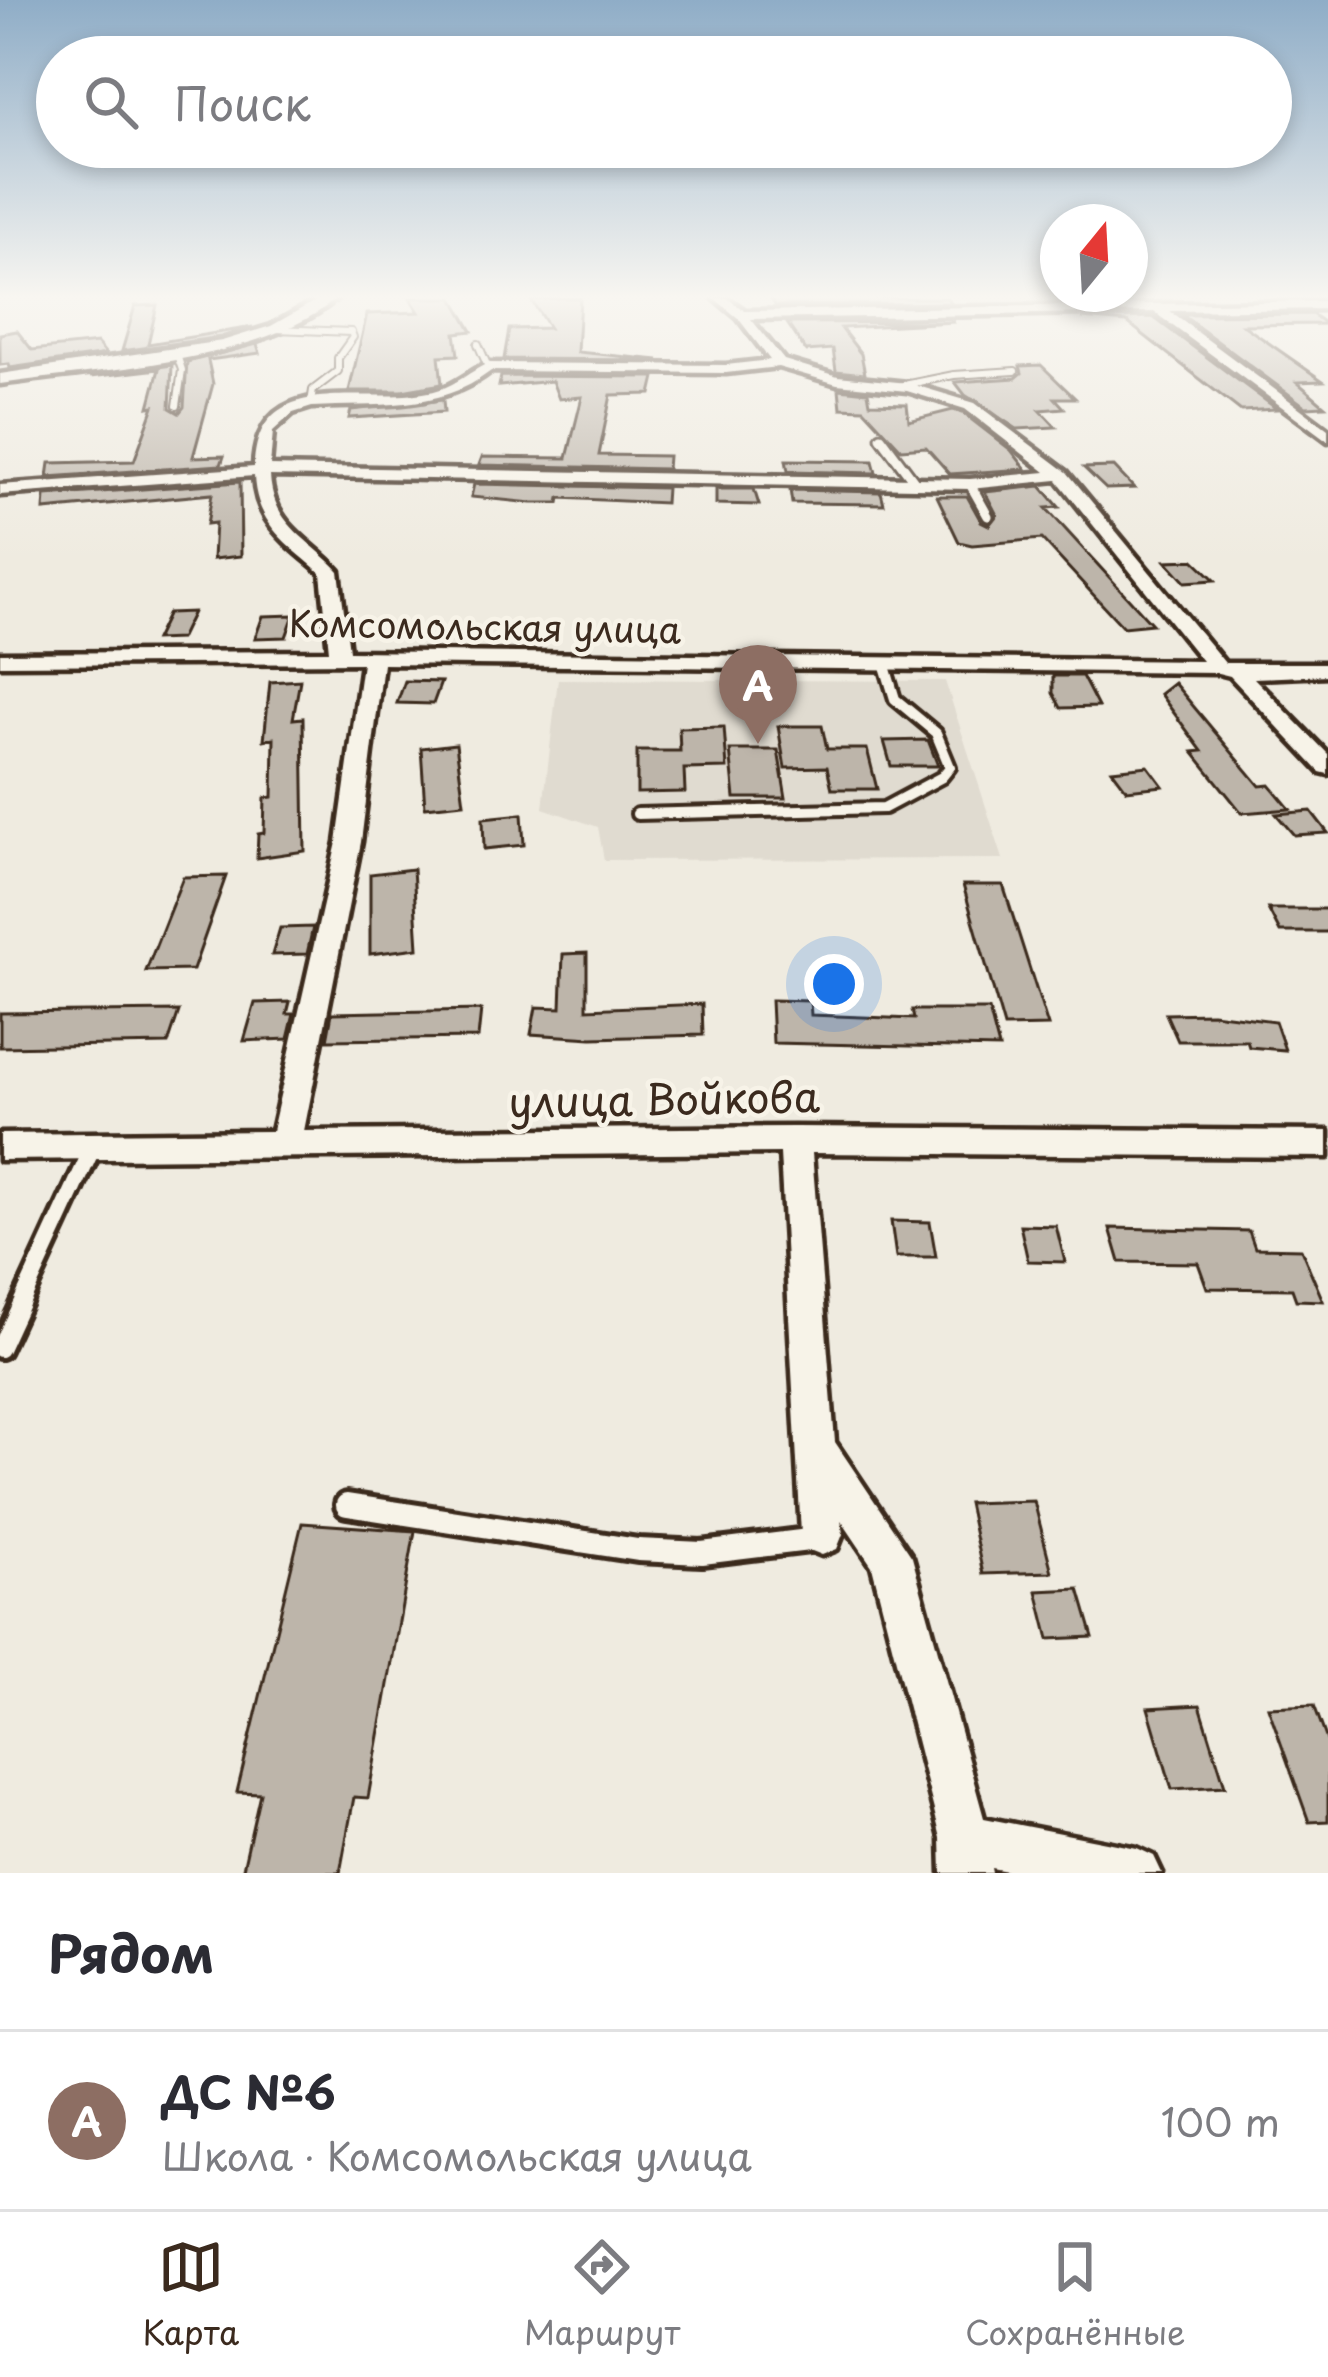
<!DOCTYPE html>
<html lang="ru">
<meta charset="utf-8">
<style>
body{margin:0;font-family:"Playpen Sans",sans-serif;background:#f2f2f3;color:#2b2b33}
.compass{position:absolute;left:1040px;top:204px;width:108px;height:108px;border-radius:50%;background:#fff;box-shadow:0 6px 18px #0003;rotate:18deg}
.you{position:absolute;left:834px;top:984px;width:42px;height:42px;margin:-30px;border:9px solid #fff;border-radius:50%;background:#1a73e8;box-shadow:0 0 0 18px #1a73e833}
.badge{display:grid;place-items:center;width:78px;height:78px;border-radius:50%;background:#3b2a1e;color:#fff;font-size:39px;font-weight:700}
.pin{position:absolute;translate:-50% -99px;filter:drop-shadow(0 3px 6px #0008)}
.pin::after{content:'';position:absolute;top:63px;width:42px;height:36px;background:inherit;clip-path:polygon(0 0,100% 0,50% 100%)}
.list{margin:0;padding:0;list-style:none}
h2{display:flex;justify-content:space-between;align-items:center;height:156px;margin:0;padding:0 48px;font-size:51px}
h2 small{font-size:39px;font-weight:400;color:#7c7c81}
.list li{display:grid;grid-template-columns:78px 1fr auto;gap:36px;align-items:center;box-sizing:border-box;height:180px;padding:0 48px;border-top:3px solid #e1e1e2}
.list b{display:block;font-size:45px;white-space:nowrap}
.list p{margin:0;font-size:39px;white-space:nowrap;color:#7c7c81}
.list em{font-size:39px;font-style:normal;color:#7c7c81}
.icon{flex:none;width:66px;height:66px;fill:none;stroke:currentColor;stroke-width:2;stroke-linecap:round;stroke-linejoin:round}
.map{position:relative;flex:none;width:1328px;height:1873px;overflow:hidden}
.search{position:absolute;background:#fff;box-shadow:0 6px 18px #0003;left:36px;right:36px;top:36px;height:132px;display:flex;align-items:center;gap:30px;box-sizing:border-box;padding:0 42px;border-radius:66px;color:#7c7c81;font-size:45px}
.sheet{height:336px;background:#fff}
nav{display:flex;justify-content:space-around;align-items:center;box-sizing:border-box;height:168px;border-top:3px solid #e1e1e2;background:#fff;font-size:33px;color:#7c7c81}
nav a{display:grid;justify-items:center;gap:6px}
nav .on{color:#3b2a1e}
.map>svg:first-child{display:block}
.built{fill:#e0dbd0}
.building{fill:#bdb5aa;stroke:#3b2a1e;stroke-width:3}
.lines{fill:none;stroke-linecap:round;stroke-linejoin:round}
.service-far4-casing{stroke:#3b2a1e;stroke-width:10}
.service-far3-casing{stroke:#3b2a1e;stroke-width:15}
.service-far2-casing{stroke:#3b2a1e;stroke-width:18}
.service-far1-casing{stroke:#3b2a1e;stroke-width:26}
.service-casing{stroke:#3b2a1e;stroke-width:32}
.minor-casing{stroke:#3b2a1e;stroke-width:9}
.tertiary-casing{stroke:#3b2a1e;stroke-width:9}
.service-far4{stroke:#f7f3e8;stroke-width:6}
.service-far3{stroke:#f7f3e8;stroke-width:9}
.service-far2{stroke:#f7f3e8;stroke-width:10}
.service-far1{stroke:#f7f3e8;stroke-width:16}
.service{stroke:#f7f3e8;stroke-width:22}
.minor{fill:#f7f3e8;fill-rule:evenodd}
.tertiary{fill:#f7f3e8;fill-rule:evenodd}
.labels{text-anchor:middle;stroke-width:9;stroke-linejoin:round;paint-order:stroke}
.far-street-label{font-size:36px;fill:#3b2a1e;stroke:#f7f3e8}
.street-label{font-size:42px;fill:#3b2a1e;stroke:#f7f3e8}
</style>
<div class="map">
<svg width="1328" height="1873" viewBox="0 0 1328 1873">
<rect width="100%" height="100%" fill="#efebe0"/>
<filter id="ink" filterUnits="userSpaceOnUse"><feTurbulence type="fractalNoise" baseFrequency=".00833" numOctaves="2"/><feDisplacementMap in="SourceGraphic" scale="24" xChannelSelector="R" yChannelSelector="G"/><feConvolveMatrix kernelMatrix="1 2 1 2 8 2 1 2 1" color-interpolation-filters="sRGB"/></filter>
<g filter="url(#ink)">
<polygon class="built" points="558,679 945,681 1003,859 604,860 598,827 543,808"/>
<g class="building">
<polygon points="410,298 453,298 472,331 455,333 458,355 439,356 442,384 402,391 349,391 367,314 419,312"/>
<polygon points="561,298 580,298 577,352 659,360 504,359 509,329 549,328 531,300"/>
<polygon points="770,298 947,298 951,303 776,306"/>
<polygon points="157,305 148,344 253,327 221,337 122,351 135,306"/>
<polygon points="1312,314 1326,324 1243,325 1323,381 1297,382 1325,406 1306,407 1182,315"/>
<polygon points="1153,317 1277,409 1241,411 1127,322 1082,318"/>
<polygon points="955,322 841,328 861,354 865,374 836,371 833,349 806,351 787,323"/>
<polygon points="17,331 32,350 97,343 106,354 10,368 9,364 0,365 0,334"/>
<polygon points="257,344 260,353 208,360 213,384 193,457 224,456 221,465 48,477 50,463 134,461 154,406 149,407 159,369 90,377 172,365 170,408 179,413 184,407 187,362"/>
<polygon points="1041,365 1075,398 1055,398 1064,408 1040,410 1056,427 1017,429 965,395 955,382 1016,378 1022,373 1020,366"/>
<polygon points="501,376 655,377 651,394 611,395 599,455 668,456 667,469 479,465 482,457 567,458 582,397 559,399 552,381 499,386"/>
<polygon points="839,389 868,392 870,403 907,404 909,421 953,410 963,413 1011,450 1026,469 950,474 926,447 901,449 864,409 841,408"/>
<polygon points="443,400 444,412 349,418 351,410"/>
<polygon points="786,460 873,461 876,473 788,471"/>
<polygon points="1114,467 1134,488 1106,489 1084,468"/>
<polygon points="240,482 241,556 213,559 215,523 207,524 212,494 44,510 45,496"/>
<polygon points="474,484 666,488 665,503 560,498 559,503 532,503 471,497"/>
<polygon points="1041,486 1059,507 1046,508 1152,624 1123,627 1042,539 972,545 959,542 937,496 967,496 981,521 989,525 997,515 985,492"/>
<polygon points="716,489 754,489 759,505 716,504"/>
<polygon points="790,490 881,492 884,504 792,503"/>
<polygon points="1194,560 1215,580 1185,582 1166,561"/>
<polygon points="193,612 180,639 155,640 168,613"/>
<polygon points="294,615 286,637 255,638 263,616"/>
<polygon points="1053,676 1082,676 1098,707 1061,708 1053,693"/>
<polygon points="300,680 293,719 303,718 305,851 257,858 258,834 264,833 265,798 273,797 274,738 264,740 270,682"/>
<polygon points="405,681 441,682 433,704 397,703"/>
<polygon points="1174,683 1260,786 1270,785 1290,809 1242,813 1193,752 1202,751 1160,694"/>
<polygon points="778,726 822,726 827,749 867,749 877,789 832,789 827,767 785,768"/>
<polygon points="724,727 727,768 684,769 685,792 637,793 637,751 680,751 679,728"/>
<polygon points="928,740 938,766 891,766 884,741"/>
<polygon points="456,744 464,803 425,807 421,748"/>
<polygon points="730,750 778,750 786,798 735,798"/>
<polygon points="1148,766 1163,786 1127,790 1112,770"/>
<polygon points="1311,811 1328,833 1294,835 1276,814"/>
<polygon points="522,814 524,845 484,849 483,818"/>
<polygon points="413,869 418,948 370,954 370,874"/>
<polygon points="226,876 193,970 146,971 183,877"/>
<polygon points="963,885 1003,885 1048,1026 1004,1027"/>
<polygon points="1268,909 1328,909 1328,932 1280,932"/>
<polygon points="313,927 307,954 272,955 280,928"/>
<polygon points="587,953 587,1009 702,1004 703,1035 592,1038 531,1034 536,1007 561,1008 563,954"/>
<polygon points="771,1000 810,1001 811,1015 914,1019 912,1010 989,1010 999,1048 773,1043"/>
<polygon points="290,1002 287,1014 294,1014 288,1039 244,1041 255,1003"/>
<polygon points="481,1010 478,1038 327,1040 332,1013"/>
<polygon points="179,1011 168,1044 0,1047 0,1013"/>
<polygon points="1212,1013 1275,1021 1285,1050 1249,1047 1247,1041 1178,1041 1166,1014"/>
<polygon points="891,1221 930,1222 936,1257 896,1257"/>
<polygon points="1020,1225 1056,1226 1065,1262 1028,1261"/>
<polygon points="1110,1228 1249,1231 1255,1248 1301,1249 1323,1301 1296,1300 1292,1289 1207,1288 1198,1263 1120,1262"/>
<polygon points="1034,1501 1052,1572 983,1574 968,1503"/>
<polygon points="302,1523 415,1531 368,1798 354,1797 340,1873 242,1873 260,1793 237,1792"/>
<polygon points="1079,1589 1093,1637 1049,1639 1037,1591"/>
<polygon points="1200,1705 1225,1786 1172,1789 1148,1708"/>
<polygon points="1314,1705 1328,1743 1328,1821 1309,1822 1268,1707"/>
</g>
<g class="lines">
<g class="service-far4-casing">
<g id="service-far4">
<polyline points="276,329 351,332 353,337 338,358 338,371 313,390 311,403"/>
<polyline points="478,344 488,367"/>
<polyline points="176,352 182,370 177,406"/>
<polyline points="899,386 954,375 1015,371"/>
</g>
</g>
<g class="service-far3-casing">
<g id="service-far3">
<polyline points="881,437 914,481"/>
<polyline points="970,484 988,516"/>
</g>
</g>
<g class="service-far2-casing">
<polyline id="service-far2" points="637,814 884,808 942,777 950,767 936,733 895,699 885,666"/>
</g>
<g class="service-far1-casing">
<polyline id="service-far1" points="0,1349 93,1147"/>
</g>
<g class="service-casing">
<polyline id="service" points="347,1505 638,1550 702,1553 817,1539"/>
</g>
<g class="minor-casing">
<path id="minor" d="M714,298H727L745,311L1328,301V309L1169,311L1328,429V441L1154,312L751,319L784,360L838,376L908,383L975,403L1067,472L1225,663H1328V675L1254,678L1328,754V774L1320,772L1230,676L1218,673L383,664L361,842L304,1131L795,1127L1328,1131V1157L812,1153L835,1442L912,1557L984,1818L1137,1848L1154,1856L1162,1873H1018L991,1868L992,1873H942L941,1838L872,1566L841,1520L843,1534L837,1549L822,1555L807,1549L801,1534L780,1153L0,1160V1134L272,1131L337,842L362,663L0,665V653L329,651L321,573C287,544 256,524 254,476L0,495V485L254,467C257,367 362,406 429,392C453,388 467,373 488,363L726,365L770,360L738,318ZM778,367L837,384L907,391L965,409L1046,472L970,479L270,466L273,431L293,413L312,407C376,403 438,412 491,371L726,373ZM270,476L970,489L1057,480L1202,661L349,651L339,571C309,538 273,526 270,476Z"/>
</g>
<g class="tertiary-casing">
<path id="tertiary" d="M320,298H337C261,363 99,369 0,384V374L222,341L271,326Z"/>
</g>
<use href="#service-far4" class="service-far4"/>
<use href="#service-far3" class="service-far3"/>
<use href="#service-far2" class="service-far2"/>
<use href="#service-far1" class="service-far1"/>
<use href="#service" class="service"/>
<use href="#minor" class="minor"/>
<use href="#tertiary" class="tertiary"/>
</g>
</g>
<linearGradient id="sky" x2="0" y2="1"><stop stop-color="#8fadc7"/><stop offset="0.53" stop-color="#f8f6f1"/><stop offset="1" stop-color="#f8f6f1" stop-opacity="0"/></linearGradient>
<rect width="1328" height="560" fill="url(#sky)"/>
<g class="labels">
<g class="far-street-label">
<text transform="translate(485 627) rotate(1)" y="13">Комсомольская улица</text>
</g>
<g class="street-label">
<text transform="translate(664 1100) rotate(-1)" y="15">улица Войкова</text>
</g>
</g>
</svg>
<svg class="compass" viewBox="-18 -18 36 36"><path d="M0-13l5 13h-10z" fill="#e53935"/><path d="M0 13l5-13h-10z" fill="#7c7c81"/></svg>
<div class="you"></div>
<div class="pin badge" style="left:758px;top:744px;background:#8d6e63">A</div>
<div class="search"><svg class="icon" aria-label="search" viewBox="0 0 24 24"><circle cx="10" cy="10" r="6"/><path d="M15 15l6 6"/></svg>Поиск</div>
</div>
<section class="sheet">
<h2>Рядом<small></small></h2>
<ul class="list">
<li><span class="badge" style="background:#8d6e63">A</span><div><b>ДС №6</b><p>Школа · Комсомольская улица</p></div><em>100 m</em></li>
</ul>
</section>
<nav>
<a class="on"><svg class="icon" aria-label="map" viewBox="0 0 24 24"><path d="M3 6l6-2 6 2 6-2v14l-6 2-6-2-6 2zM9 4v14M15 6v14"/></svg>Карта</a>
<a><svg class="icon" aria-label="directions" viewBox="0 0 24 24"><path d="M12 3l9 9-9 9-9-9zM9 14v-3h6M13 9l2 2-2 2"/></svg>Маршрут</a>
<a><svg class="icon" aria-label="saved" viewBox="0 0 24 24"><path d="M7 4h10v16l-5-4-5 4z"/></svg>Сохранённые</a>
</nav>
